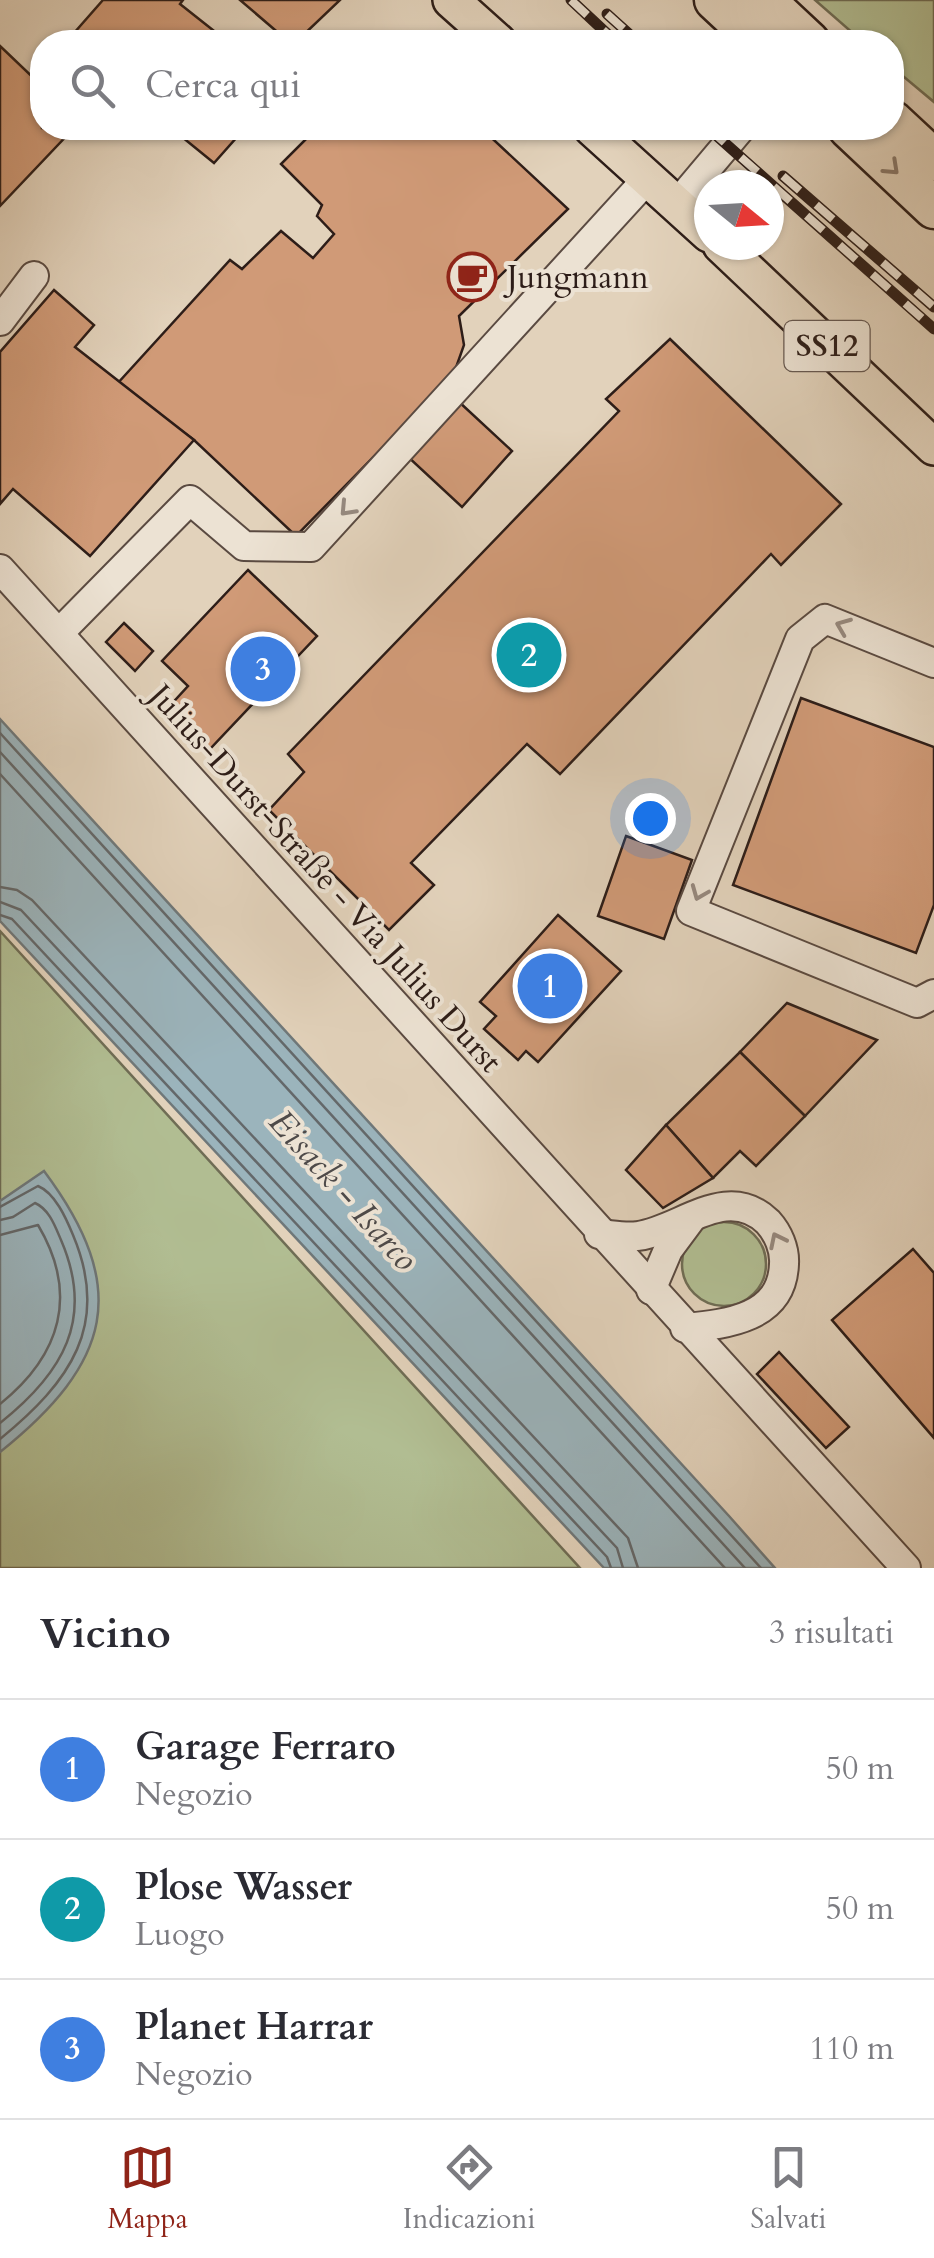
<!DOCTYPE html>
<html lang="it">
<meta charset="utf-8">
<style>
body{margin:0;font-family:Cardo,serif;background:#f7f7f7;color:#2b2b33}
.compass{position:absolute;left:694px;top:170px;width:90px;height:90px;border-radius:50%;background:#fff;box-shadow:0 2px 8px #0004;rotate:108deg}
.you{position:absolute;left:650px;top:818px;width:35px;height:35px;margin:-25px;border:8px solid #fff;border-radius:50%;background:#1a73e8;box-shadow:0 0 0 15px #1a73e833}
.badge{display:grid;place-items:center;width:65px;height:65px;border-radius:50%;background:#8f2418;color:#fff;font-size:32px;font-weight:700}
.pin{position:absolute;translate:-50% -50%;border:5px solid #fff;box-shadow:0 2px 10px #0006}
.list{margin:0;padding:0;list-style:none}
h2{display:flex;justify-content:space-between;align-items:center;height:130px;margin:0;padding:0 40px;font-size:42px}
h2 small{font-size:32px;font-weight:400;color:#7c7c81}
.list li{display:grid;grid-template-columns:65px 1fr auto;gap:30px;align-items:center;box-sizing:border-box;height:140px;padding:0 40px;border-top:2px solid #e1e1e2}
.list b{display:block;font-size:38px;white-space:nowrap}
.list p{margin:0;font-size:32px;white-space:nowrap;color:#7c7c81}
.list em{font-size:32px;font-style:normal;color:#7c7c81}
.icon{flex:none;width:55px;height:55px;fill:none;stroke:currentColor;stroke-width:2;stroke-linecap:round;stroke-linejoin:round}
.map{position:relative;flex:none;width:934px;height:1568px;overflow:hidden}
.search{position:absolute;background:#fff;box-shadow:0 2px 8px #0004;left:30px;right:30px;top:30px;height:110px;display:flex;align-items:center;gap:25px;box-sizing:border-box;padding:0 35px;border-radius:40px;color:#7c7c81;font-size:38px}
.sheet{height:550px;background:#fff}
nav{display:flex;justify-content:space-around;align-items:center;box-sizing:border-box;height:140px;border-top:2px solid #e1e1e2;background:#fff;font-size:28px;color:#7c7c81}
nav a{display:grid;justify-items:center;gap:5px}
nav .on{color:#8f2418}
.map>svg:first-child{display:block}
.green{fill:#b1bd92;stroke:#6f6d55;stroke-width:2.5}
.water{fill:#9bb4bc;stroke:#6f787a;stroke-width:2.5}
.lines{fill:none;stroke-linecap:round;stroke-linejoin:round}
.shore{stroke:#64686a;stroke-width:2.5}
.building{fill:#d09a77;stroke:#2d1d18;stroke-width:2.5}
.minor-casing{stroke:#5a4a41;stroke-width:32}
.major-casing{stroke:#2d1d18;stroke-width:40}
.highway-casing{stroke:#2d1d18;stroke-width:45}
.minor{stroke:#ece2d3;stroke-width:28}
.major{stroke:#e2d2bb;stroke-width:35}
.highway{stroke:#e2d2bb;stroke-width:40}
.rail-casing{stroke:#2d1d18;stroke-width:11}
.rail{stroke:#ece2d3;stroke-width:8;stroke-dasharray:22;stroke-linecap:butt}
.oneway{stroke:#88786a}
.oneway2{stroke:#96897f}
.labels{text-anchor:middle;stroke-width:8;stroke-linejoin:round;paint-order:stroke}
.shield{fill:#ece2d3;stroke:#665850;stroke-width:2.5}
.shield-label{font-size:30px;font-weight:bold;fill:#2d1d18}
.poi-label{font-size:32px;fill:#2d1d18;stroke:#ece2d3;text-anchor:start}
.street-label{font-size:32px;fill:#2d1d18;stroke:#ece2d3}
.water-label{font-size:35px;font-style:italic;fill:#4e4a49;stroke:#ece2d3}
</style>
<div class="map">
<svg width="934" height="1568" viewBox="0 0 934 1568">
<rect width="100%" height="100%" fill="#e2d2bb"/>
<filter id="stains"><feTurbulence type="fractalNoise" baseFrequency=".002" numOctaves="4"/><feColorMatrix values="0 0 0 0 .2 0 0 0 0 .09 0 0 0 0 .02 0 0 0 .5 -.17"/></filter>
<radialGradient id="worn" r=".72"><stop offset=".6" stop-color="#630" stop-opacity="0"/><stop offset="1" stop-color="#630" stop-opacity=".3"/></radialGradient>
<g class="green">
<polygon points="815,0 934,0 934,102 892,67 892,42 863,42"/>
<polygon points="0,931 580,1568 0,1568"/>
<circle cx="724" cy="1264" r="42"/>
</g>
<g class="water">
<polygon points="0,719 729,1516 775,1568 604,1568 0,921"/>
<path d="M44,1171C132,1289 111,1363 0,1452V1201Z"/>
</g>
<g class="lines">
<g class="shore">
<polyline points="0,733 761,1568"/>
<polyline points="0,752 745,1568"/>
<polyline points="0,774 725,1568"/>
<polyline points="0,887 17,890 32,900 628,1538 638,1568"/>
<polyline points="0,902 21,910 617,1548 623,1568"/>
<polyline points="0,915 12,919 607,1557 611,1568"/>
<path d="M0,1207L38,1186C55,1193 66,1218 73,1235C111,1325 70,1382 0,1439"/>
<path d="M0,1220L13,1217L35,1203C49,1209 55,1226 61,1240C95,1319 63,1373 0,1423"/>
<path d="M0,1235L38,1225C79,1294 61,1355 0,1404"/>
</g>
</g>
<g class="building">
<polygon points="103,0 183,0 180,4 228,42 67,41"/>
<polygon points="240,0 340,0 296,42 289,42"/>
<polygon points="0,46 42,86 42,128 74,128 0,206"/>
<polygon points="171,128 245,128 214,163"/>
<polygon points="317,128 481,128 568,209 459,316 464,345 453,376 296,536 194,440 117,384 230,260 242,269 281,231 313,258 334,234 317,216 322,205 281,164"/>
<polygon points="54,290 94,325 75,347 194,440 90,556 13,489 0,504 0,352"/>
<polygon points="670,339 841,504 781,565 771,554 560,774 527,744 411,863 434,885 389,930 269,810 304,772 288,754 619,411 606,399"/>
<polygon points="457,400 512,451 462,507 406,455"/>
<polygon points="248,570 317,636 210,749 167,709 188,686 162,661"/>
<polygon points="124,623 153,651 135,671 106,642"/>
<polygon points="801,698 934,747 934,905 916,953 733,885"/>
<polygon points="626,836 692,860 664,939 598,916"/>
<polygon points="558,915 621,971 538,1062 526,1051 518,1060 484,1029 496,1016 480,1002"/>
<polygon points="787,1003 877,1040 805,1116 740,1052"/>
<polygon points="740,1052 805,1116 756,1166 740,1151 713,1178 666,1125"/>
<polygon points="666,1125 713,1178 663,1208 626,1170"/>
<polygon points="913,1249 934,1273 934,1438 832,1320"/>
<polygon points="779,1352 849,1427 826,1448 757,1374"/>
</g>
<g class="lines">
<g class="minor-casing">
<g id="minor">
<polyline points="677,204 741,128"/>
<polyline points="0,321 34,276"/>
<polyline points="0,569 906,1568"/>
<polyline points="59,633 190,500 244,546 311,547 648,178"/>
<polyline points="934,663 825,619 800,639 691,911 917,1003 934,994"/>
<path d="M599,1234C612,1235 626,1238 638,1236C681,1230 727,1182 768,1222C778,1233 785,1249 784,1264C782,1318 728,1324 685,1328"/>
<polyline points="651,1290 668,1250 691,1219"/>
</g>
</g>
<g class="major-casing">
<g id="major">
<polyline points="451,0 498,42"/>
<polyline points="592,128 709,234"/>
<polyline points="721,245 934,447"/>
</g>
</g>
<g class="highway-casing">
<g id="highway">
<polyline points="715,0 760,42"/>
<polyline points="764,0 809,42"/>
<polyline points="892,121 934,160"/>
<polyline points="849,128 934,208"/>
</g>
</g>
<use href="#minor" class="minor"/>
<use href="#major" class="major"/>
<use href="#highway" class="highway"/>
<g class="rail-casing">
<g id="rail">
<polyline points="571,0 616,42"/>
<polyline points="607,14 638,42"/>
<polyline points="708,128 934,329"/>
<polyline points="783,176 934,307"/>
</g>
</g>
<use href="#rail" class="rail"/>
</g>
<defs><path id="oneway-chevron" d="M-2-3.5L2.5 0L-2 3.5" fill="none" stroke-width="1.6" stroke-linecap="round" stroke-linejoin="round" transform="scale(2.5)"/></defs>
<use class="oneway" href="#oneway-chevron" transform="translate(892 168) rotate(43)"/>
<g class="oneway2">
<use href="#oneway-chevron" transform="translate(347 509) rotate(133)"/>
<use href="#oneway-chevron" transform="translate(843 626) rotate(-158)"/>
<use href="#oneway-chevron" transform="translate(699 893) rotate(112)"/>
<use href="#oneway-chevron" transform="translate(777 1240) rotate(-116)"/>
</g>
<defs>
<g id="cafe-ring" transform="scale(2.5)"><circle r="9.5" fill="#ece2d3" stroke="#8f2418" stroke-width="1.5"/><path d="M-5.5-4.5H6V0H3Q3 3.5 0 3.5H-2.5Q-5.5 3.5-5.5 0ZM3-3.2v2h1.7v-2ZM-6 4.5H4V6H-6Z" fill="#8f2418"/></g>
</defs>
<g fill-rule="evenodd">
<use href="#cafe-ring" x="472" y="277"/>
</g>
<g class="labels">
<rect class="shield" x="784.5" y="321" width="85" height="50" rx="8"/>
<g class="shield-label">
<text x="827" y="356">SS12</text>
</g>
<g class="poi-label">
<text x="507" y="288">Jungmann</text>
</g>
<g class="street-label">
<text transform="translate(326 878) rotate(48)" y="11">Julius-Durst-Straße - Via Julius Durst</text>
</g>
<g class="water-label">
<text transform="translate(344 1190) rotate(48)" y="12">Eisack - Isarco</text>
</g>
</g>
<rect width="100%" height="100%" filter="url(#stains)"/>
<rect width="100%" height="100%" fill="url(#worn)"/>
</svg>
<svg class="compass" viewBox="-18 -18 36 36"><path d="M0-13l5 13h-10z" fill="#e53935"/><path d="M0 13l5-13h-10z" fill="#7c7c81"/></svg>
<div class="you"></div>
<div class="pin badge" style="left:550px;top:986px;background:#3f7fe0">1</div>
<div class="pin badge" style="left:529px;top:655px;background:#0f9aa8">2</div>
<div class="pin badge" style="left:263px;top:669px;background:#3f7fe0">3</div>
<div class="search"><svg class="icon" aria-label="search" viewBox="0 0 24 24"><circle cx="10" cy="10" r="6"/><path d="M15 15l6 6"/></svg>Cerca qui</div>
</div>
<section class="sheet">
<h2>Vicino<small>3 risultati</small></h2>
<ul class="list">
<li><span class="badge" style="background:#3f7fe0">1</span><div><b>Garage Ferraro</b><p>Negozio</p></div><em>50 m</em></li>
<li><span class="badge" style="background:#0f9aa8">2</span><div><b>Plose Wasser</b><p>Luogo</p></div><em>50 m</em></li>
<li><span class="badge" style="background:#3f7fe0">3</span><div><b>Planet Harrar</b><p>Negozio</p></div><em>110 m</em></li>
</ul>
</section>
<nav>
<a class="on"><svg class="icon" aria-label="map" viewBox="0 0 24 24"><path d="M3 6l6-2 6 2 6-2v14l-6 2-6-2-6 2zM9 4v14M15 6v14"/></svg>Mappa</a>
<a><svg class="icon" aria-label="directions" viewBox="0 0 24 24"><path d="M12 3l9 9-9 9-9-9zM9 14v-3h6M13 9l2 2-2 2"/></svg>Indicazioni</a>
<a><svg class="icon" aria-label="saved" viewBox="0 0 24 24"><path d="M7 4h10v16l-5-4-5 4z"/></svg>Salvati</a>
</nav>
